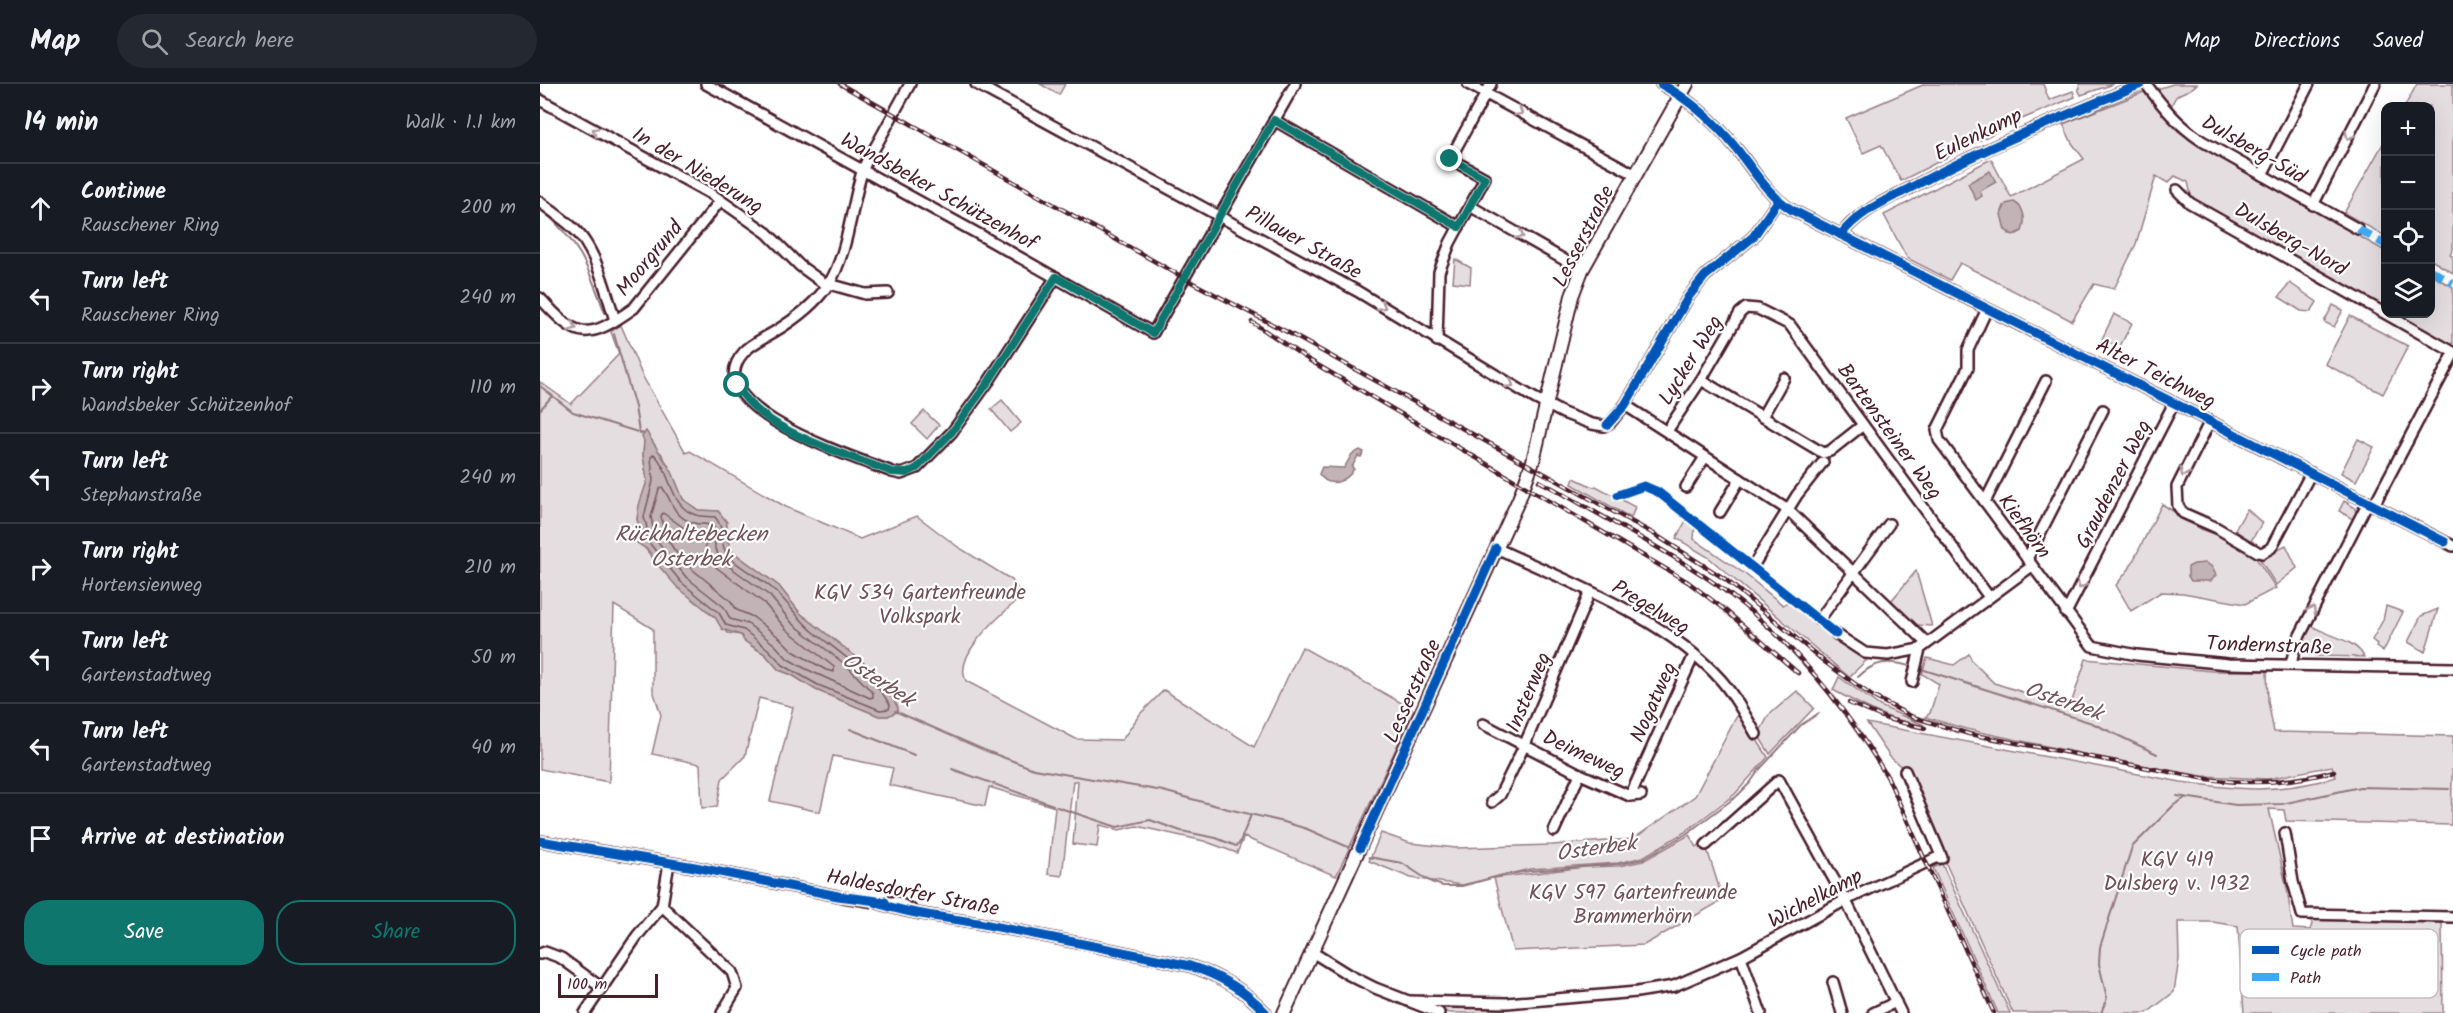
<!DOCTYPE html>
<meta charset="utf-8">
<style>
body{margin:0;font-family:Kalam,sans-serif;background:#242831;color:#f1f3f6}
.controls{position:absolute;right:18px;top:18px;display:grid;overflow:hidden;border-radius:12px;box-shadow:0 6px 24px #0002}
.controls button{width:54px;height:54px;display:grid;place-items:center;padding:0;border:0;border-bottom:2px solid #363941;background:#171b24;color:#f1f3f6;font:30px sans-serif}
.scale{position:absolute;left:18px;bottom:15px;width:100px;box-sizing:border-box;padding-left:6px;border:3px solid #4a1f2b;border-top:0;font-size:16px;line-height:21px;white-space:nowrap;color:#4a1f2b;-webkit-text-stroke:4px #fff;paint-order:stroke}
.stop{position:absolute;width:18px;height:18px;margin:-14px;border:4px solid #0f766e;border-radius:50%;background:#fff}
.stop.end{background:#0f766e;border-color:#fff;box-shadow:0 2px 6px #0008}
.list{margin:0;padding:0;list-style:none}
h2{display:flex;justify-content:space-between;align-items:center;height:78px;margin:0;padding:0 24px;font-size:26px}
h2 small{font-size:20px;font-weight:400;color:#9ea1a6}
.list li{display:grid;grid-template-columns:39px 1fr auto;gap:18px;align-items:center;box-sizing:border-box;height:90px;padding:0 24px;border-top:2px solid #363941}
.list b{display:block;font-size:22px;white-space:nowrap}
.list p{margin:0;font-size:20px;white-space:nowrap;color:#9ea1a6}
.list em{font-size:20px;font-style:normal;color:#9ea1a6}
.actions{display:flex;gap:12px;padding:18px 24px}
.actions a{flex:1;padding:14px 0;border:2px solid #0f766e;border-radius:24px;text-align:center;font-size:21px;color:#0f766e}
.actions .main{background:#0f766e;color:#fff}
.icon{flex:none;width:33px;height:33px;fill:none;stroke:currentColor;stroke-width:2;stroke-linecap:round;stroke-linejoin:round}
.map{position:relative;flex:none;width:1913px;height:929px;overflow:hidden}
header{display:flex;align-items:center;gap:36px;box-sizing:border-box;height:84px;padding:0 30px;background:#171b24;border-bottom:2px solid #363941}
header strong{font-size:28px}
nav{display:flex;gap:33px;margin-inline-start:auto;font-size:21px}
.search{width:420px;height:54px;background:#242831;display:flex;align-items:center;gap:15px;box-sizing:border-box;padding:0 21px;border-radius:33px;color:#9ea1a6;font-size:22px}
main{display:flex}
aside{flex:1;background:#171b24}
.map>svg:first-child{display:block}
.green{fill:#e5dee0;stroke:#987e86;stroke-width:1.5;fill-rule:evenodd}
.water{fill:#c1b3b6;stroke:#91787e;stroke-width:1.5}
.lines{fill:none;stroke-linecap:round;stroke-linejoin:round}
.shore{stroke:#7a5a63;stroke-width:1.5}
.stream{stroke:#91787e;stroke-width:2}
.minor-casing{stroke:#4a1f2b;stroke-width:14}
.major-casing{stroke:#4a1f2b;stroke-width:16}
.minor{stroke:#fff;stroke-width:9}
.major{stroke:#fff;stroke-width:12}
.rail-casing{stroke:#4a1f2b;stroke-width:4.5}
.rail{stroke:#fff;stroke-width:2;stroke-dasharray:7;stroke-linecap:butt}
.quiet{stroke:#3fa9f5;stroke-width:8;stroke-dasharray:15 8;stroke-linecap:butt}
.cycleway-casing{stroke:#fff;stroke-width:13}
.cycleway{stroke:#0057b8;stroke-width:9}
.oneway{stroke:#ae9aa0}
.route{stroke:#0f766e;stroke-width:8}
.labels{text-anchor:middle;stroke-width:4.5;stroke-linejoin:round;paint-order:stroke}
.street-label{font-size:21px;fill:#4a1f2b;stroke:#fff}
.park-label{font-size:21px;fill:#714f58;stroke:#fff}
.water-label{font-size:22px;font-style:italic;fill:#74535c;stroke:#fff}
.key{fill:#fff;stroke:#c9bcbf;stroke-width:1.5}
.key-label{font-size:16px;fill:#4a1f2b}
</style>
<header>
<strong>Map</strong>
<div class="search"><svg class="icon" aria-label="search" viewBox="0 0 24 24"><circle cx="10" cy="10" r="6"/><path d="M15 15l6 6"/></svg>Search here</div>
<nav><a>Map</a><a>Directions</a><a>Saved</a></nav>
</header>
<main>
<aside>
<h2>14 min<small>Walk · 1.1 km</small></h2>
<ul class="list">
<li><svg class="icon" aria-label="ahead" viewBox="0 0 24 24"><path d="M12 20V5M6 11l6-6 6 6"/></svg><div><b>Continue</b><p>Rauschener Ring</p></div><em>200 m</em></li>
<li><svg class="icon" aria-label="left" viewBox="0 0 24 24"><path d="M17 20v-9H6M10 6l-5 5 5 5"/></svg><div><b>Turn left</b><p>Rauschener Ring</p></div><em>240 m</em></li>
<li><svg class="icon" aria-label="right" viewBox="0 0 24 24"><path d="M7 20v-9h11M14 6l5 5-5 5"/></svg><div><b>Turn right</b><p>Wandsbeker Schützenhof</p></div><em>110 m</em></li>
<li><svg class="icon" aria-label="left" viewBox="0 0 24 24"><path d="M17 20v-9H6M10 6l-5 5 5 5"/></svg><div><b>Turn left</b><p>Stephanstraße</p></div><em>240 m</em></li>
<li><svg class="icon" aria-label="right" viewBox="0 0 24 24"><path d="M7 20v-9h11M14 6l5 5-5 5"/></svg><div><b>Turn right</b><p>Hortensienweg</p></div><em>210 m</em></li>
<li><svg class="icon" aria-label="left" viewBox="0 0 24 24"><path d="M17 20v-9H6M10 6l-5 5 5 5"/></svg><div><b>Turn left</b><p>Gartenstadtweg</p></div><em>50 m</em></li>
<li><svg class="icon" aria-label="left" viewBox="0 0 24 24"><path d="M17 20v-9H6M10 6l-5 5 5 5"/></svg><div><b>Turn left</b><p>Gartenstadtweg</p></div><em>40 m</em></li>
<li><svg class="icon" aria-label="arrive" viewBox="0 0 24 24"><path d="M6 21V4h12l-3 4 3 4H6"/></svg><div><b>Arrive at destination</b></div></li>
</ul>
<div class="actions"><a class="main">Save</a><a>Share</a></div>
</aside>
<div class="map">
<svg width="1913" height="929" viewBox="0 0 1913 929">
<rect width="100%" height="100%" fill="#fff"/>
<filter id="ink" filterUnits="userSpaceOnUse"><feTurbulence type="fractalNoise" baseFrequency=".0167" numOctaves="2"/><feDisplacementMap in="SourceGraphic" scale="12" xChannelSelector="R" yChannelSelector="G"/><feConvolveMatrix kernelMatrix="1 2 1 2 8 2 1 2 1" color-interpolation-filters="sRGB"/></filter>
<g filter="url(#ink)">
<g class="green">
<polygon points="500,0 525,0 519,11"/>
<polygon points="1385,0 1503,0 1509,16 1533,7 1535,13 1477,37 1361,97 1341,61 1323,69 1306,34"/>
<polygon points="1539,0 1574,0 1541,11 1538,5 1540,4"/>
<path d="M1633,0H1657C1645,13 1636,3 1631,25L1618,10L1620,4Z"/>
<polygon points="1877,0 1913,0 1913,165 1910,171 1913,173 1913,189 1891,176 1890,22 1865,22"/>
<path d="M1604,8L1638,47L1674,70L1845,167V226L1658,120L1651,111L1648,98L1635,92L1628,99L1616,92L1596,160L1574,205L1554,200L1532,237L1420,179L1410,196L1367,174L1344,131L1451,75L1471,113L1544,75L1532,59L1523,40ZM1464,122L1482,147L1477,150H1469L1462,127Z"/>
<polygon points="1845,56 1845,152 1804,129"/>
<polygon points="915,175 931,184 930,200 913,198"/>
<polygon points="1891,191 1913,203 1913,262 1853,230 1890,230"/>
<polygon points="1750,199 1777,218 1771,228 1761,227 1739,213"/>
<polygon points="1793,221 1803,226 1794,243 1784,238"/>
<polygon points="1574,230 1592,239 1579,264 1562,255"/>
<polygon points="1810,232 1868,262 1843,310 1785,280"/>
<path d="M81,241L102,291L146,369L150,367L246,423L320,455L377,432L418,463L472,496L482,512C464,529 412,569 426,597L536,655L582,656L600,630L624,606L714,663L762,563L874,626L796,792L704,753L697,769L664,757L597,742L579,746L560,741L557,763L533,760L538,697H533L522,792L508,790L515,723L449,703L445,722L349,701L353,684L293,672L280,728L230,717L253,623L219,614L205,672L182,695L177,723L162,724L160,680L112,670L121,631L113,606V545L74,521L69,698L0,685V298L31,320L79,270L71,248ZM104,357L121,369L132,388L143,415L158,426L178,427C194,444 182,453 193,468L239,502L260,529L325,580L348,606L358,623L348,632H339L276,606L252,591L239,586L225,570L211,562L201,551L188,549L175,533L170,530L111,472L98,455L101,449L97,435L107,397L103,371Z"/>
<polygon points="462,316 481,339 470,348 451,325"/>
<polygon points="384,327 399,341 387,355 372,340"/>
<polygon points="1818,355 1834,363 1816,397 1801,389"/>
<polygon points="1034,394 1053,403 1056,402 1095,423 1091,434 1032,400"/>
<polygon points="1804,417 1814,423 1817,430 1814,436 1799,427"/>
<polygon points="1622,420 1661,445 1692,456 1716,474 1736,504 1705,520 1643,509 1621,508 1591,527 1576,501 1589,485"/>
<polygon points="1707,425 1722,439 1711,457 1695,446"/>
<polygon points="1147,435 1155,441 1154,455 1205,490 1243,521 1251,516 1309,562 1331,572 1309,593 1168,473 1136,454"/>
<polygon points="1746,461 1757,484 1736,501 1719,474"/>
<polygon points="1376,487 1392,542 1376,541 1351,517"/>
<polygon points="1846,522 1863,528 1843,568 1836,563 1837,560 1832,556 1843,536"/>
<polygon points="1898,525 1885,568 1868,558 1881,532"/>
<path d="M1771,541C1786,552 1816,555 1824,573L1775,572V568L1771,567L1770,571L1763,569V556Z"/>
<path d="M1429,570L1432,577L1454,599L1530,623L1546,575L1672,587H1727L1728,617L1734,648L1913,652L1911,741L1746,737L1744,726L1729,725L1747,805L1753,845L1770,846L1772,840L1771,834L1902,839L1903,929H1704L1698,842L1672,838H1638L1639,875L1634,908L1607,929H1473L1402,771L1372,692L1350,673L1327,639L1641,698C1701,706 1737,710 1796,693L1792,682L1728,695L1662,692L1567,675L1426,645L1385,633L1390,629L1399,600L1382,590L1387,574L1414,581Z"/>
<path d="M1299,593L1340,622L1384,641C1359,642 1315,618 1293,606Z"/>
<polygon points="1257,607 1274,624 1230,670 1218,651 1229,631"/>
<polygon points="1199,628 1228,673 1195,710 1145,748 1103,773 1078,779 990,785 922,801 871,794 829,777 841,749 870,759 916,764 1012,761 1093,755 1155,712"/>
<polygon points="1149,751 1157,763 1162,759 1167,765 1183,816 1104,861 973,867 954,794 1045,783 1079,782 1103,777"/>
<polygon points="1402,780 1470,929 1458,929 1393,784"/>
<polygon points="892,923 962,925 962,929 910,929"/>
</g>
<g class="water">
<polygon points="1450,87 1456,98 1440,107 1442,112 1436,116 1428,99"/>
<path d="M1474,118C1485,124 1486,136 1482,147L1473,151L1465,146L1461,130L1466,120Z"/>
<polygon points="106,347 132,388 143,415 158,426 178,427 187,438 187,456 193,468 239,502 260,529 325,580 348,606 358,624 357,628 348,632 339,632 276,606 252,591 239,586 225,570 204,557 201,551 182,545 175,533 137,503 118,481 108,466 97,459 101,449 97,435 99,421 107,397 103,371 104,357 102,352"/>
<path d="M820,366L824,368L821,373L818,372L812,383L814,385C806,398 789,405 779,390L782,383L804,384L812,370Z"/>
<polygon points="1665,479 1671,482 1676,491 1671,497 1651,497 1648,492 1648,483 1654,480"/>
</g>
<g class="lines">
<g class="shore">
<path d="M114,370C132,388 129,423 156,431C162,433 169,432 175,433C187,446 177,461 190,474C203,486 221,494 234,506C249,519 259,537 275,549C304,572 331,589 350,621L349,625L340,626L278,601L243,581L229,566L204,546L186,541L179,529L141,498L106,455L107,444L104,433L113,397L111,373Z"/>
<path d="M122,403C133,417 132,433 154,439C161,441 168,439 174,443L175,465L183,478L230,512L252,539L306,581L333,609V613L330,614L266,585L248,575L234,560L208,540L190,535L184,523L146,493L115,454L111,433L119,405Z"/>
<polygon points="123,429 147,446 164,450 167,470 177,484 224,519 246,545 294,583 294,588 286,586 253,567 240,554 213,533 197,526 190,516 153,486 135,467 124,450 121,432"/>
</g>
<g class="stream">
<path d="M0,124C40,159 47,180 65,229"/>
<polyline points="74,250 95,323 99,348"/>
<polyline points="0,302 33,328 104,350"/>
<polyline points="0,326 12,312"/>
<polyline points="1378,584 1552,639 1617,670"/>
<path d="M1318,593C1335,576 1351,576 1373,583"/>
<polyline points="355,627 444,666 494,685 623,707 688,725 744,738 767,745 808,763"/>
<polyline points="310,645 374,671"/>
<polyline points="412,685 513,721"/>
<polyline points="1637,712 1696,721 1742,720 1820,703 1909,705"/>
<polyline points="517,723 577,743 610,736 641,747 676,754 696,762 699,760 711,731"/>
<polyline points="829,773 862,779 891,798 903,802 922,802 963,791 990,787 1079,780 1103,775 1146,750 1197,712 1210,699 1219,686 1261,641 1279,629"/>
<polyline points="1561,929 1567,914 1559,880 1560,863 1592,763 1634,721 1645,714"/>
</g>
<g class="minor-casing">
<g id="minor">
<polyline points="166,0 442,152 613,249 755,0"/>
<path d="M370,0C359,20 348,40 337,60C332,69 325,78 322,88C312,120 307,173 288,201C275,220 254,236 234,248C224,254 211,260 204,268C153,324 320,375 352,388L361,390L377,384L412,348L449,297L516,193"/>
<polyline points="436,0 817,207 994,314 1023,329 1052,340 1064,342 1070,339 1085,321 1149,212 1165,192 1213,153 1238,117"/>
<polyline points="928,0 1096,91"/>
<path d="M1121,0C1150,16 1175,38 1196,64C1213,86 1228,111 1252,126L1634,319L1913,462"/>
<path d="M1606,0C1623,23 1638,41 1662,57L1818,145"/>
<polyline points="0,16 173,111 227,149 260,182 282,198 325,210 348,209"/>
<polyline points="734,36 919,143"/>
<polyline points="1722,91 1769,0"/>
<polyline points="1637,106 1650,119 1913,268"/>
<path d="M0,118C15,130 35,142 45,158C60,181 67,211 75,236"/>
<polyline points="1773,121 1835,0"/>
<polyline points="930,122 1042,186"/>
<path d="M1301,151C1318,127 1348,116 1372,103C1447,63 1523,32 1601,0"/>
<path d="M0,214C38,256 47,257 94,224L180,117"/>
<polyline points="1447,225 1428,266 1428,284 1397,346 1399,356 1552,562 1597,571 1688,580 1913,584"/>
<polyline points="897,257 899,188 910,159 945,94 910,75 951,0"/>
<polyline points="1161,296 1283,369 1290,367 1323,341"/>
<polyline points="1085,321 1248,426 1386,558"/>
<polyline points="1222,333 1244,294"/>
<polyline points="1670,337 1637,403 1638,422 1643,429 1677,444 1718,468 1722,469 1731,464 1771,389"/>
<polyline points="1127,347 1161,296 1200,229 1206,224 1218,225 1250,241 1449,513"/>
<polyline points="1146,403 1165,373"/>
<polyline points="1445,418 1506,297"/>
<polyline points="1834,421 1913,271"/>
<polyline points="1180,428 1200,395"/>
<path d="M956,464C1029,498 1127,535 1181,596C1195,612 1205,631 1216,650"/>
<polyline points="1487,475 1563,326"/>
<polyline points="1213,482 1257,411 1283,378"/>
<polyline points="1526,529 1634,319"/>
<polyline points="1279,536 1349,440"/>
<polyline points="1296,550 1325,569 1348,571 1380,565 1492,482"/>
<polyline points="1751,580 1756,559 1828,418"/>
<polyline points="1372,598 1380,565"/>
<polyline points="943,640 1040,690 1090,712 1101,711"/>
<polyline points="1090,712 1154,571"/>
<polyline points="952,718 960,711 984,662 1050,508"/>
<polyline points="1014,747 1040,690"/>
<polyline points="1745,749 1753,798 1762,830 1913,833"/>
<polyline points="0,757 155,783 303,813 335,818 357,818 371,825"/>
<polyline points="1166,761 1239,696 1308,821 1361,929"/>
<path d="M335,818C367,830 404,833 438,839C509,853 580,867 650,882C679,891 706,907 726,929"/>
<polyline points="122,822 192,888 197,904 182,929"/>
<polyline points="772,868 809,891 835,904 899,929"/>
<polyline points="0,870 5,868 21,874 62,904"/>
<polyline points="1201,873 1221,929"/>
<polyline points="1293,898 1302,929"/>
<polyline points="868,917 967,919 1097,908 1134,902 1201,873 1304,817 1396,774 1402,774 1365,687"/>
<polyline points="45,929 97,852 122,822 129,779"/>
<polyline points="1333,929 1356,918"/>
</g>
</g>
<g class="major-casing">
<polyline id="major" points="744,929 979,415 993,377 1032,212 1042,186 1147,0"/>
</g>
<use href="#minor" class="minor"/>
<use href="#major" class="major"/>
<g class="rail-casing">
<g id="rail">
<path d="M300,0L653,199L749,249L1114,450L1185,495L1286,579L1332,612L1373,633L1429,650L1667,695C1711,701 1751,699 1794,687"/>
<polyline points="712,238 769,276 1148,498 1185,526 1258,589"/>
<path d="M999,397C1023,409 1047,424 1071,437C1116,463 1162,487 1202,520C1262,568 1308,628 1348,694L1454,929"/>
<polyline points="1309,619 1347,635 1385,644"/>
</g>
</g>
<use href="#rail" class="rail"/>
<g class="quiet">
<polyline points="1818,145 1846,161"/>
<polyline points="1890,186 1913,199"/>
</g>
<g class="cycleway-casing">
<g id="cycleway">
<path d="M1121,0C1150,16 1175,38 1196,64C1213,86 1228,111 1252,126L1634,319L1905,458"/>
<path d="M1301,151C1318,127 1348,116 1372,103C1447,63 1523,32 1601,0"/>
<polyline points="1067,341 1085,321 1149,212 1165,192 1213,153 1238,117"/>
<polyline points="1078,411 1104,402 1118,408 1296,550"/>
<polyline points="0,757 155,783 298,812 345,818"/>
<polyline points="820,764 956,464"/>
<path d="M335,818C367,830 404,833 438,839C509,853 580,867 650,882C679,891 706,907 726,929"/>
</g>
</g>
<use href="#cycleway" class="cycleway"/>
</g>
<defs><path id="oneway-chevron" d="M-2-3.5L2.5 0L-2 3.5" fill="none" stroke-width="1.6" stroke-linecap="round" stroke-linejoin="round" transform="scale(1.5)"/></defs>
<g class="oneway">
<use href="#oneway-chevron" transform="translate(979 28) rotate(29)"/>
<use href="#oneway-chevron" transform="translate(56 47) rotate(-151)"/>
<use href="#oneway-chevron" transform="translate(1809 52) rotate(117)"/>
<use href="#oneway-chevron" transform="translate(980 151) rotate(30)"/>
<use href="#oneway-chevron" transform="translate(842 222) rotate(30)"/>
<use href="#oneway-chevron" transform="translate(33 243) rotate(20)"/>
<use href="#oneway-chevron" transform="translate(970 300) rotate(31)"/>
<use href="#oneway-chevron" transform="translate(1644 389) rotate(116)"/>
<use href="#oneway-chevron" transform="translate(1541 501) rotate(117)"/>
<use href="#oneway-chevron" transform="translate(1772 526) rotate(-62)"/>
</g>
</g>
<g class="lines" filter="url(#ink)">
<path class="route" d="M197,301C220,348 307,370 352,388L367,389L377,384L412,348L449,297L516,193L613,249L734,36L919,143L945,94L910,75"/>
</g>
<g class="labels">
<g class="street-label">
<text transform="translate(1438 50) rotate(-26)" y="7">Eulenkamp</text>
<text transform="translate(1714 65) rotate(30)" y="7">Dulsberg-Süd</text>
<text transform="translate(158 86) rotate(31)" y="7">In der Niederung</text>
<text transform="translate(399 107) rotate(29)" y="7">Wandsbeker Schützenhof</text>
<text transform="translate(1043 152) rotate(-63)" y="7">Lesserstraße</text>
<text transform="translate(1751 155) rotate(30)" y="7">Dulsberg-Nord</text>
<text transform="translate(764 158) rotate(29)" y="7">Pillauer Straße</text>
<text transform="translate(109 174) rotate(-50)" y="7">Moorgrund</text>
<text transform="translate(1150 276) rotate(-58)" y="7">Lycker Weg</text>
<text transform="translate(1616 289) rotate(27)" y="7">Alter Teichweg</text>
<text transform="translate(1350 347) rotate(54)" y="7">Bartensteiner Weg</text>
<text transform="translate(1573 400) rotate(-63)" y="7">Graudenzer Weg</text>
<text transform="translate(1485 442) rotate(54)" y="7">Kiefhörn</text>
<text transform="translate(1111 523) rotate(31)" y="7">Pregelweg</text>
<text transform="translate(1729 561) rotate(2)" y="7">Tondernstraße</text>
<text transform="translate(872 607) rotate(-66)" y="7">Lesserstraße</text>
<text transform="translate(988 608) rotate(-67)" y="7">Insterweg</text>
<text transform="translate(1113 618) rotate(-66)" y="7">Nogatweg</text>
<text transform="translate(1044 670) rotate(25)" y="7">Deimeweg</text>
<text transform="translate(373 808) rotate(11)" y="7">Haldesdorfer Straße</text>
<text transform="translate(1275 814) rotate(-28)" y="7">Wichelkamp</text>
</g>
<g class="park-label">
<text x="380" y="515">KGV 534 Gartenfreunde<tspan x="380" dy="24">Volkspark</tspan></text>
<text x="1637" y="782">KGV 419<tspan x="1637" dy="24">Dulsberg v. 1932</tspan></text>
<text x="1093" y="815">KGV 597 Gartenfreunde<tspan x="1093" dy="24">Brammerhörn</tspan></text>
</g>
<g class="water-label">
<text x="151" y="457">Rückhaltebecken<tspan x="151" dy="25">Osterbek</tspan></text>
<text transform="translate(339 595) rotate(33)" y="8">Osterbek</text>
<text transform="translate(1524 616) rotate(19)" y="8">Osterbek</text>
<text transform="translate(1056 763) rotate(-8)" y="8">Osterbek</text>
</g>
</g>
<rect x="1700" y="845" width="198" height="69" rx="9" class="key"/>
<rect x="1712" y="862" width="27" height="8" fill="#0057b8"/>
<rect x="1712" y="889" width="27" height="8" fill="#3fa9f5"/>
<g class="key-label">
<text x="1750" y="872">Cycle path</text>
<text x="1750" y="899">Path</text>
</g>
</svg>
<div class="controls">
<button>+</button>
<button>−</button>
<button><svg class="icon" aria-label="locate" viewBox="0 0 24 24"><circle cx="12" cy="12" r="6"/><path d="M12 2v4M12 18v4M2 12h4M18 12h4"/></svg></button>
<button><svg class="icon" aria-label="layers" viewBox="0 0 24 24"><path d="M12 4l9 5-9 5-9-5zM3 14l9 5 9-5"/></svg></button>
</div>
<div class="scale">100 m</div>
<div class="stop" style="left:197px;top:301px"></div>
<div class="stop end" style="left:910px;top:75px"></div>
</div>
</main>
